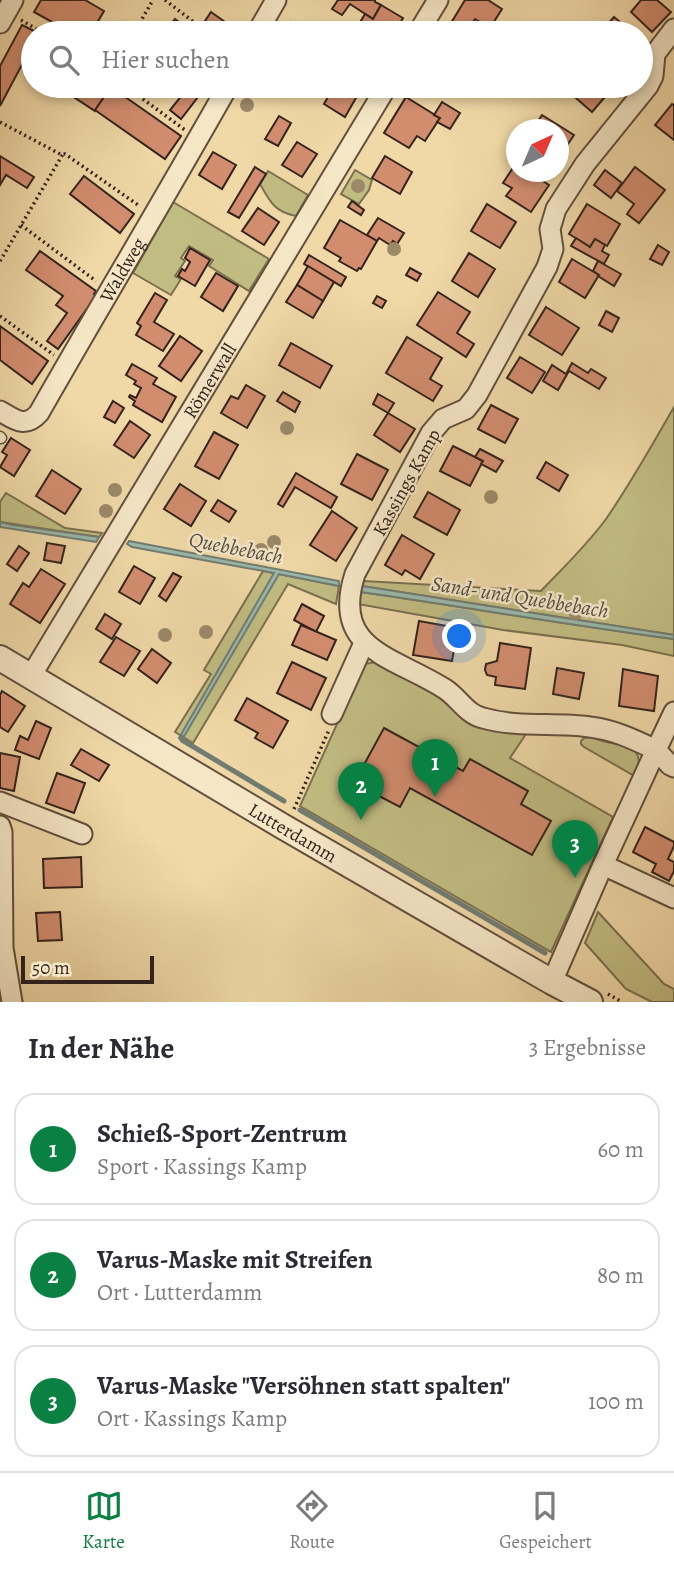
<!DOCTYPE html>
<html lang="de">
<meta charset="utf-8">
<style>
body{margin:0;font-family:Alegreya,serif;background:#f2f2f3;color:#2b2b33}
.compass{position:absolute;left:506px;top:119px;width:63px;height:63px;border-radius:50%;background:#fff;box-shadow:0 4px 10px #0003;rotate:44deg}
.scale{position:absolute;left:21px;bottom:18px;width:133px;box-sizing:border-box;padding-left:7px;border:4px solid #33231c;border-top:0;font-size:19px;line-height:24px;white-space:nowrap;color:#33231c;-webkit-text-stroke:5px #f5e6c6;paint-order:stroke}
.you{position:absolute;left:460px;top:637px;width:24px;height:24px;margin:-18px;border:5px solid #fff;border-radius:50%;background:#1a73e8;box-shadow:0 0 0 10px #1a73e833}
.badge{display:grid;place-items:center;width:46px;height:46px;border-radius:50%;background:#0b8043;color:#fff;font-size:23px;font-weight:700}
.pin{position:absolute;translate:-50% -58px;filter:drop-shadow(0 2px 4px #0008)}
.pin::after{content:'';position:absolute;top:37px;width:24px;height:21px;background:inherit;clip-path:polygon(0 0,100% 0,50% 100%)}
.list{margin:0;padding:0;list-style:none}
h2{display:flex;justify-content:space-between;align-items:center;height:91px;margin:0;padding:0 28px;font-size:30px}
h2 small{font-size:23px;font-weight:400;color:#7c7c81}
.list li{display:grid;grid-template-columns:46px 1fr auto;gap:21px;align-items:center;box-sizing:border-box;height:112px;margin:0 14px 14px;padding:0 14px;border:2px solid #e1e1e2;border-radius:21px}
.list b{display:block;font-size:26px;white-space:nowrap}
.list p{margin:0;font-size:23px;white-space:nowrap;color:#7c7c81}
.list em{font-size:23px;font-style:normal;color:#7c7c81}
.icon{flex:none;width:38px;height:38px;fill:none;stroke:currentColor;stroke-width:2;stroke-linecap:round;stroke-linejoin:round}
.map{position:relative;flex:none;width:674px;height:1002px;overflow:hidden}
.search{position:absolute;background:#fff;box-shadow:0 4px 10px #0003;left:21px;right:21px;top:21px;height:77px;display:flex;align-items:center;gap:18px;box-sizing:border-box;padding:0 24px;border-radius:38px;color:#7c7c81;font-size:26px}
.sheet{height:469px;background:#fff}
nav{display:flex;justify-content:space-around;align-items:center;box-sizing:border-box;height:98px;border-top:2px solid #e1e1e2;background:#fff;font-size:19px;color:#7c7c81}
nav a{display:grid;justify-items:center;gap:4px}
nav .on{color:#0b8043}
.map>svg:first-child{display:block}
.green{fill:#c1bc82;stroke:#7a704f;stroke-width:2}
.water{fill:#9ab9ac;stroke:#717d72;stroke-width:2}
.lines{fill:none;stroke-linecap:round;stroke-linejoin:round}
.stream{stroke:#717d72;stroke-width:5}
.building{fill:#d28d6f;stroke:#33231c;stroke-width:2}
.service-casing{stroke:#62503f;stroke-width:13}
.minor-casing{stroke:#62503f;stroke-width:23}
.tertiary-casing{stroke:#62503f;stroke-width:28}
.path{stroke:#33231c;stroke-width:3.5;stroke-dasharray:2 3.5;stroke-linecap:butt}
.service{stroke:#f5e6c6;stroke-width:10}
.minor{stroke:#f5e6c6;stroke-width:19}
.tertiary{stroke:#f5e6c6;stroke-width:24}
.tree{fill:#9b8969}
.labels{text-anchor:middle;stroke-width:5;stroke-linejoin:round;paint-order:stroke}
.street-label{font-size:19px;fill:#33231c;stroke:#f5e6c6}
.water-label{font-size:21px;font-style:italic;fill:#525047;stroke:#f5e6c6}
</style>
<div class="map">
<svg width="674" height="1002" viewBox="0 0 674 1002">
<rect width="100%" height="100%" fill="#f0d8a7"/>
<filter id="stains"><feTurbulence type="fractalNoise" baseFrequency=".00286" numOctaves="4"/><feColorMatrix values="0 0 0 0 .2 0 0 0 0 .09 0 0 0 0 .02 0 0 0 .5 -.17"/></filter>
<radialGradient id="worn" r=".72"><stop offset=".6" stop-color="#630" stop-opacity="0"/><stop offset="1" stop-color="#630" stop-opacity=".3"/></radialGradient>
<g class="green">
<polygon points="355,170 372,180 369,190 359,204 341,194"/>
<path d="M268,171L308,195L296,216C275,212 270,202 260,184Z"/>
<polygon points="173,202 269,259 249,291 209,266 213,260 189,246 181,258 185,261 175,276 181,279 171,295 133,273"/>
<path d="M674,407V635L362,586L364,581L541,591C563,568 587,545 606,519C631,483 652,445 674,407Z"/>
<polygon points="6,493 65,528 102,533 99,537 0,522 0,502"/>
<polygon points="263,571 339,586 336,604 288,584 193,743 175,732 211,674 204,670"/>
<path d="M361,592C465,607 569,625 674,639V656L622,645L503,630L358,604Z"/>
<polygon points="377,662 440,698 459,715 483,726 526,734 510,758 613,817 551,952 300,806 364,664"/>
<path d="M590,737C596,738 601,741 607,742C614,744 623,743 629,746C641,753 641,765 634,775L631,774L584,747L581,744V741L584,738Z"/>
<polygon points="598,912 664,984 674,989 674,1002 652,1002 626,989 585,943"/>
</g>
<g class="water">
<polygon points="0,522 13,525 99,537 96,542 0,527"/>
<polygon points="129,541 339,581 339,586 279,574 182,740 179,738 274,573 132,547 127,544"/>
<path d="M362,586L674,635V639C569,625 465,607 361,592Z"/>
</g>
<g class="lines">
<g class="stream">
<polyline points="182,737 181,738 182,740 284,801"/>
<polyline points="300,810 545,953"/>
</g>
</g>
<g class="building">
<polygon points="41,0 85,0 104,11 91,33 72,33 34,12"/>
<polygon points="338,0 375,0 375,2 381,5 373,19 350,4 342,15 332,9"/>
<polygon points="465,0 488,0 502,9 490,28 475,19 467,32 451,23"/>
<polygon points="641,0 657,0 671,12 652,32 631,12"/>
<polygon points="381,5 403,18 395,33 358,33 355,31 365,14 373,19"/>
<polygon points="211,12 235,29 232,33 216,33 203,24"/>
<polygon points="614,17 633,33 613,33 605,27"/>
<polygon points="175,19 193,33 164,33"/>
<polygon points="291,22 310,33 285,33"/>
<polygon points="22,25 38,33 33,33 33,44 0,106 0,66"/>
<polygon points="57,86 103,86 109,90 95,111"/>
<polygon points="183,86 198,97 181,119 170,110 183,94 179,91"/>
<polygon points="324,86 351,86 360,91 345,117 324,104 332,90"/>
<polygon points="574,86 604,86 610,91 592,112 569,92"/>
<polygon points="111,87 181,136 165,159 95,110"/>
<polygon points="406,97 440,118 425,141 417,136 409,148 384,133"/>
<polygon points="442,102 460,113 450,129 437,122 440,118 434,115"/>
<polygon points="672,104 674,105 674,140 655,125"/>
<polygon points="542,115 574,135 558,159 558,130 532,130"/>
<polygon points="279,116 291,123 278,146 265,139"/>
<polygon points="297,142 317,154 302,177 282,165"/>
<polygon points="213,152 236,165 222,189 199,175"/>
<polygon points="0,156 34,177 27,188 6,175 0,185"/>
<polygon points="385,156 412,172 400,194 372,178"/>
<polygon points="516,163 516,172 529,172 549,185 531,212 506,196 512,188 503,183"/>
<polygon points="255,167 266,174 239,218 228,212"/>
<polygon points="635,167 665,190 639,223 627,214 634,204 617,191"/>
<polygon points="605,170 622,183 611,198 594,185"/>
<polygon points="84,176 134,214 120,233 70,194"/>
<polygon points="352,201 364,210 361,215 348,207"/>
<polygon points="487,204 516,222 500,248 471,231"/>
<polygon points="587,204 620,224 607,246 595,239 590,247 569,234"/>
<polygon points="258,208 279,222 264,245 242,231"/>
<polygon points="378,218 404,233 397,244 393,241 390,245 379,238 377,241 367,235"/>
<polygon points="340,220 377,241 361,269 359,268 357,271 339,261 341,258 324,248"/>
<polygon points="576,238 590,247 595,239 605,245 602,251 609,255 604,264 571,246"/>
<polygon points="658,245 669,252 662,265 650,259"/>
<polygon points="190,248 210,260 195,286 178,276 182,269 185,271 190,262 185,258"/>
<polygon points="40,251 96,291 94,294 96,296 58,349 47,341 67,313 56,305 63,296 26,270"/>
<polygon points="469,253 495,269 478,297 452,281"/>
<polygon points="309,255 346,277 341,286 304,264"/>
<polygon points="572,259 599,275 585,298 559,282"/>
<polygon points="598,261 621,274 614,286 598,276 599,275 593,271"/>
<polygon points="308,266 334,282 323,301 297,285"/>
<polygon points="410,268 421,274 417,281 406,275"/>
<polygon points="216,273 238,286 223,311 201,297"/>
<polygon points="297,285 323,301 313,318 286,302"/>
<polygon points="438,292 470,312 457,333 474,344 466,357 417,325"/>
<polygon points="155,293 167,300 154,322 174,334 163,351 136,335 141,326 137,323"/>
<polygon points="377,296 386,301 382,308 373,303"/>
<polygon points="546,307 579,328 562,355 529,335"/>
<polygon points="606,311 619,318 612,332 599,325"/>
<polygon points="0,326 48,361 32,384 0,360"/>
<polygon points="180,336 202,351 181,381 159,366"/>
<polygon points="407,337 442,358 430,379 442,386 433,401 386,373"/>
<polygon points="291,343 332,366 320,388 279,365"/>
<polygon points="520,357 545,372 532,393 507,378"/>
<polygon points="572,363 588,373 591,369 606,378 599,389 569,371 558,390 543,381 552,365 566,374"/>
<polygon points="132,364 157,378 153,384 176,397 162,422 133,405 135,401 129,397 130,395 136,398 141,388 134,384 136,381 126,375"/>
<polygon points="246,385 265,396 247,428 221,413 231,396 238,399"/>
<polygon points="283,392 300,402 295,412 277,401"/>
<polygon points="378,394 394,403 388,413 373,404"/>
<polygon points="113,401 124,408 115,423 104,417"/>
<polygon points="491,405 518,419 505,443 478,429"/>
<polygon points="388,413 415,429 400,452 374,435"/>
<polygon points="130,421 150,435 134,458 114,445"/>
<polygon points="214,432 238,445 219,479 195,466"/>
<polygon points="11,438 30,450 14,476 0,467 7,455 2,452"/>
<polygon points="453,446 483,461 470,486 440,471"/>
<polygon points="480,449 503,461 496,472 481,464 483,461 475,457"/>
<polygon points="357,454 388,470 372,500 341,484"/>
<polygon points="546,462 568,475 559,491 537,478"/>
<polygon points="52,470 81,489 65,514 36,496"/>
<polygon points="296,473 337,497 331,508 295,487 283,507 278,504"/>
<polygon points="180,484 206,501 191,526 164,509"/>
<polygon points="428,492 460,510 447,535 414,517"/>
<polygon points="218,500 236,511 229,522 211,511"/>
<polygon points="332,511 357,528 336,561 310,545"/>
<polygon points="402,535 434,554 420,579 405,570 402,575 385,565"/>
<polygon points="47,543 65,546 61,563 44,560"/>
<polygon points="19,546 29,553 17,571 7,564"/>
<polygon points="134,566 155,578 140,604 119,592"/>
<polygon points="41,569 65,584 40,623 10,604 23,583 29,587"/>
<polygon points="173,573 181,577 166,601 159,596"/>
<polygon points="302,604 324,616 316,632 294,620"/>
<polygon points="105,614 121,624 112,639 96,629"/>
<polygon points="419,621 458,628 452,661 413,655"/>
<polygon points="301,625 336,640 327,660 292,645"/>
<polygon points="116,637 140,651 124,676 100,662"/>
<polygon points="500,643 531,648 525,689 495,685 496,677 487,675 485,670 486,664 497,661"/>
<polygon points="152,649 171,663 157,683 138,669"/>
<polygon points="292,662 326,678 311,710 277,693"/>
<polygon points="557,668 584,673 579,699 553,694"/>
<polygon points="623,669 658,676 654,711 619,706"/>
<polygon points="2,691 25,706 8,732 0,727 0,695"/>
<polygon points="247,698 288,721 273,748 255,738 258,733 235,720"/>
<polygon points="36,721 51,728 39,759 15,750 20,736 28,740"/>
<polygon points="384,728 463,771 470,759 528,791 521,804 551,821 532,855 410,788 400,807 354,783"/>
<polygon points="81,749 109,765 99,781 71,765"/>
<polygon points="0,753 20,757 14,791 0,788"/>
<polygon points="57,773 85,783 74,813 46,803"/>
<polygon points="645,827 674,842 674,846 668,859 674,862 674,871 669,881 652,872 656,864 633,852"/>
<polygon points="81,857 82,887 44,888 43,859"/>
<polygon points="60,912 62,940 38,941 36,913"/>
</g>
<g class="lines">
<g class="service-casing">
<polyline id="service" points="0,437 1,438"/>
</g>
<g class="minor-casing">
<g id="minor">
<polyline points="0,23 13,0"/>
<path d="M674,29L655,54L653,76L648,86L585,164L556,209L550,229L553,249L547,267L477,395L466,409L443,419L431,433L355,574C330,651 396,657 445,689C459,698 466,714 483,718C518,728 555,722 590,727C615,730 635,740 656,750L674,712"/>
<polyline points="257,33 276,0"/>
<polyline points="418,33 438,0"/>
<path id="s1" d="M0,411C14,419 25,429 39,413C101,304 166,196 228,86"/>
<path id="s2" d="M31,676L387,86"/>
<polyline points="332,714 364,643"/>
<polyline points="0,802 82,834"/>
<polyline points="0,826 2,832 3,948 12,1002"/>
<polyline points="603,865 674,898"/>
<polyline points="552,982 603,865 656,750 670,765 674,767"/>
</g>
</g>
<g class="tertiary-casing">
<g id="tertiary">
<path id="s3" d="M0,658L282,826L552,982L590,1002"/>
</g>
</g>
<g class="path">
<polyline points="165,0 208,33"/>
<polyline points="21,20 43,33"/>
<polyline points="134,33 153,0"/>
<polyline points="125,86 185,130"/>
<polyline points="0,122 60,154 65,154 138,205"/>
<polyline points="21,225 96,281"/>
<polyline points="0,261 63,154"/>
<polyline points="0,316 54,355"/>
<polyline points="294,809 329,730"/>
<polyline points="608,994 622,1002"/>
</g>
<use href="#service" class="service"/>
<use href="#minor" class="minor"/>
<use href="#tertiary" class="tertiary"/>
</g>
<g class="tree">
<circle cx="247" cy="105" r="7"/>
<circle cx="358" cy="186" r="7"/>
<circle cx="394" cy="249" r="7"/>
<circle cx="287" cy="428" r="7"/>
<circle cx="115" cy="490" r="7"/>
<circle cx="491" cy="497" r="7"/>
<circle cx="106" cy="511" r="7"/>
<circle cx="274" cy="542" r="7"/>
<circle cx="261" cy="550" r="7"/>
<circle cx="576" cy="613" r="7"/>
<circle cx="206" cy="632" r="7"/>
<circle cx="165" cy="635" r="7"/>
</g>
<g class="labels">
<g class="street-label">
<text dy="7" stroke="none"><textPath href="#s1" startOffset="210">Waldweg</textPath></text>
<text dy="7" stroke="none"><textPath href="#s2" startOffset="345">Römerwall</textPath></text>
<text transform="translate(406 482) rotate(-61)" y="7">Kassings Kamp</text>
<text dy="7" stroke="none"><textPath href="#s3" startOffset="341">Lutterdamm</textPath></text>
</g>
<g class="water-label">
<text transform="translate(236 548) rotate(11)" y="7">Quebbebach</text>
<text transform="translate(520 597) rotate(9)" y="7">Sand- und Quebbebach</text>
</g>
</g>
<rect width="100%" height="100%" filter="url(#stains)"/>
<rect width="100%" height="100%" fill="url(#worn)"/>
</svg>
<svg class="compass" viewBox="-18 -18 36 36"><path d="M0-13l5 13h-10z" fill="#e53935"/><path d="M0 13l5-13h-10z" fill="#7c7c81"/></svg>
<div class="scale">50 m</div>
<div class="you"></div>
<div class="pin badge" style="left:435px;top:797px">1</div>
<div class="pin badge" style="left:361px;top:820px">2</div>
<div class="pin badge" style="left:575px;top:878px">3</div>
<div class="search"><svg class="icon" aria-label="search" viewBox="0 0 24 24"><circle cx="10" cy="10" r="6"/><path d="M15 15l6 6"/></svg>Hier suchen</div>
</div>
<section class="sheet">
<h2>In der Nähe<small>3 Ergebnisse</small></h2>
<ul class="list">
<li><span class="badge">1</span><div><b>Schieß-Sport-Zentrum</b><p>Sport · Kassings Kamp</p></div><em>60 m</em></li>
<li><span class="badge">2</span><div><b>Varus-Maske mit Streifen</b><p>Ort · Lutterdamm</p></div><em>80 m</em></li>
<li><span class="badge">3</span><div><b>Varus-Maske &quot;Versöhnen statt spalten&quot;</b><p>Ort · Kassings Kamp</p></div><em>100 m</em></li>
</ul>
</section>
<nav>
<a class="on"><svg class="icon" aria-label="map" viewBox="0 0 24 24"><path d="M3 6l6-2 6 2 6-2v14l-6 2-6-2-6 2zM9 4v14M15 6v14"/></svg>Karte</a>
<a><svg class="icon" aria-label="directions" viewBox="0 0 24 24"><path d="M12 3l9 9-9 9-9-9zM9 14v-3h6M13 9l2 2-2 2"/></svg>Route</a>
<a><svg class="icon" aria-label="saved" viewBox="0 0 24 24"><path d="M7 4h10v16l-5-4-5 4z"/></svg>Gespeichert</a>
</nav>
